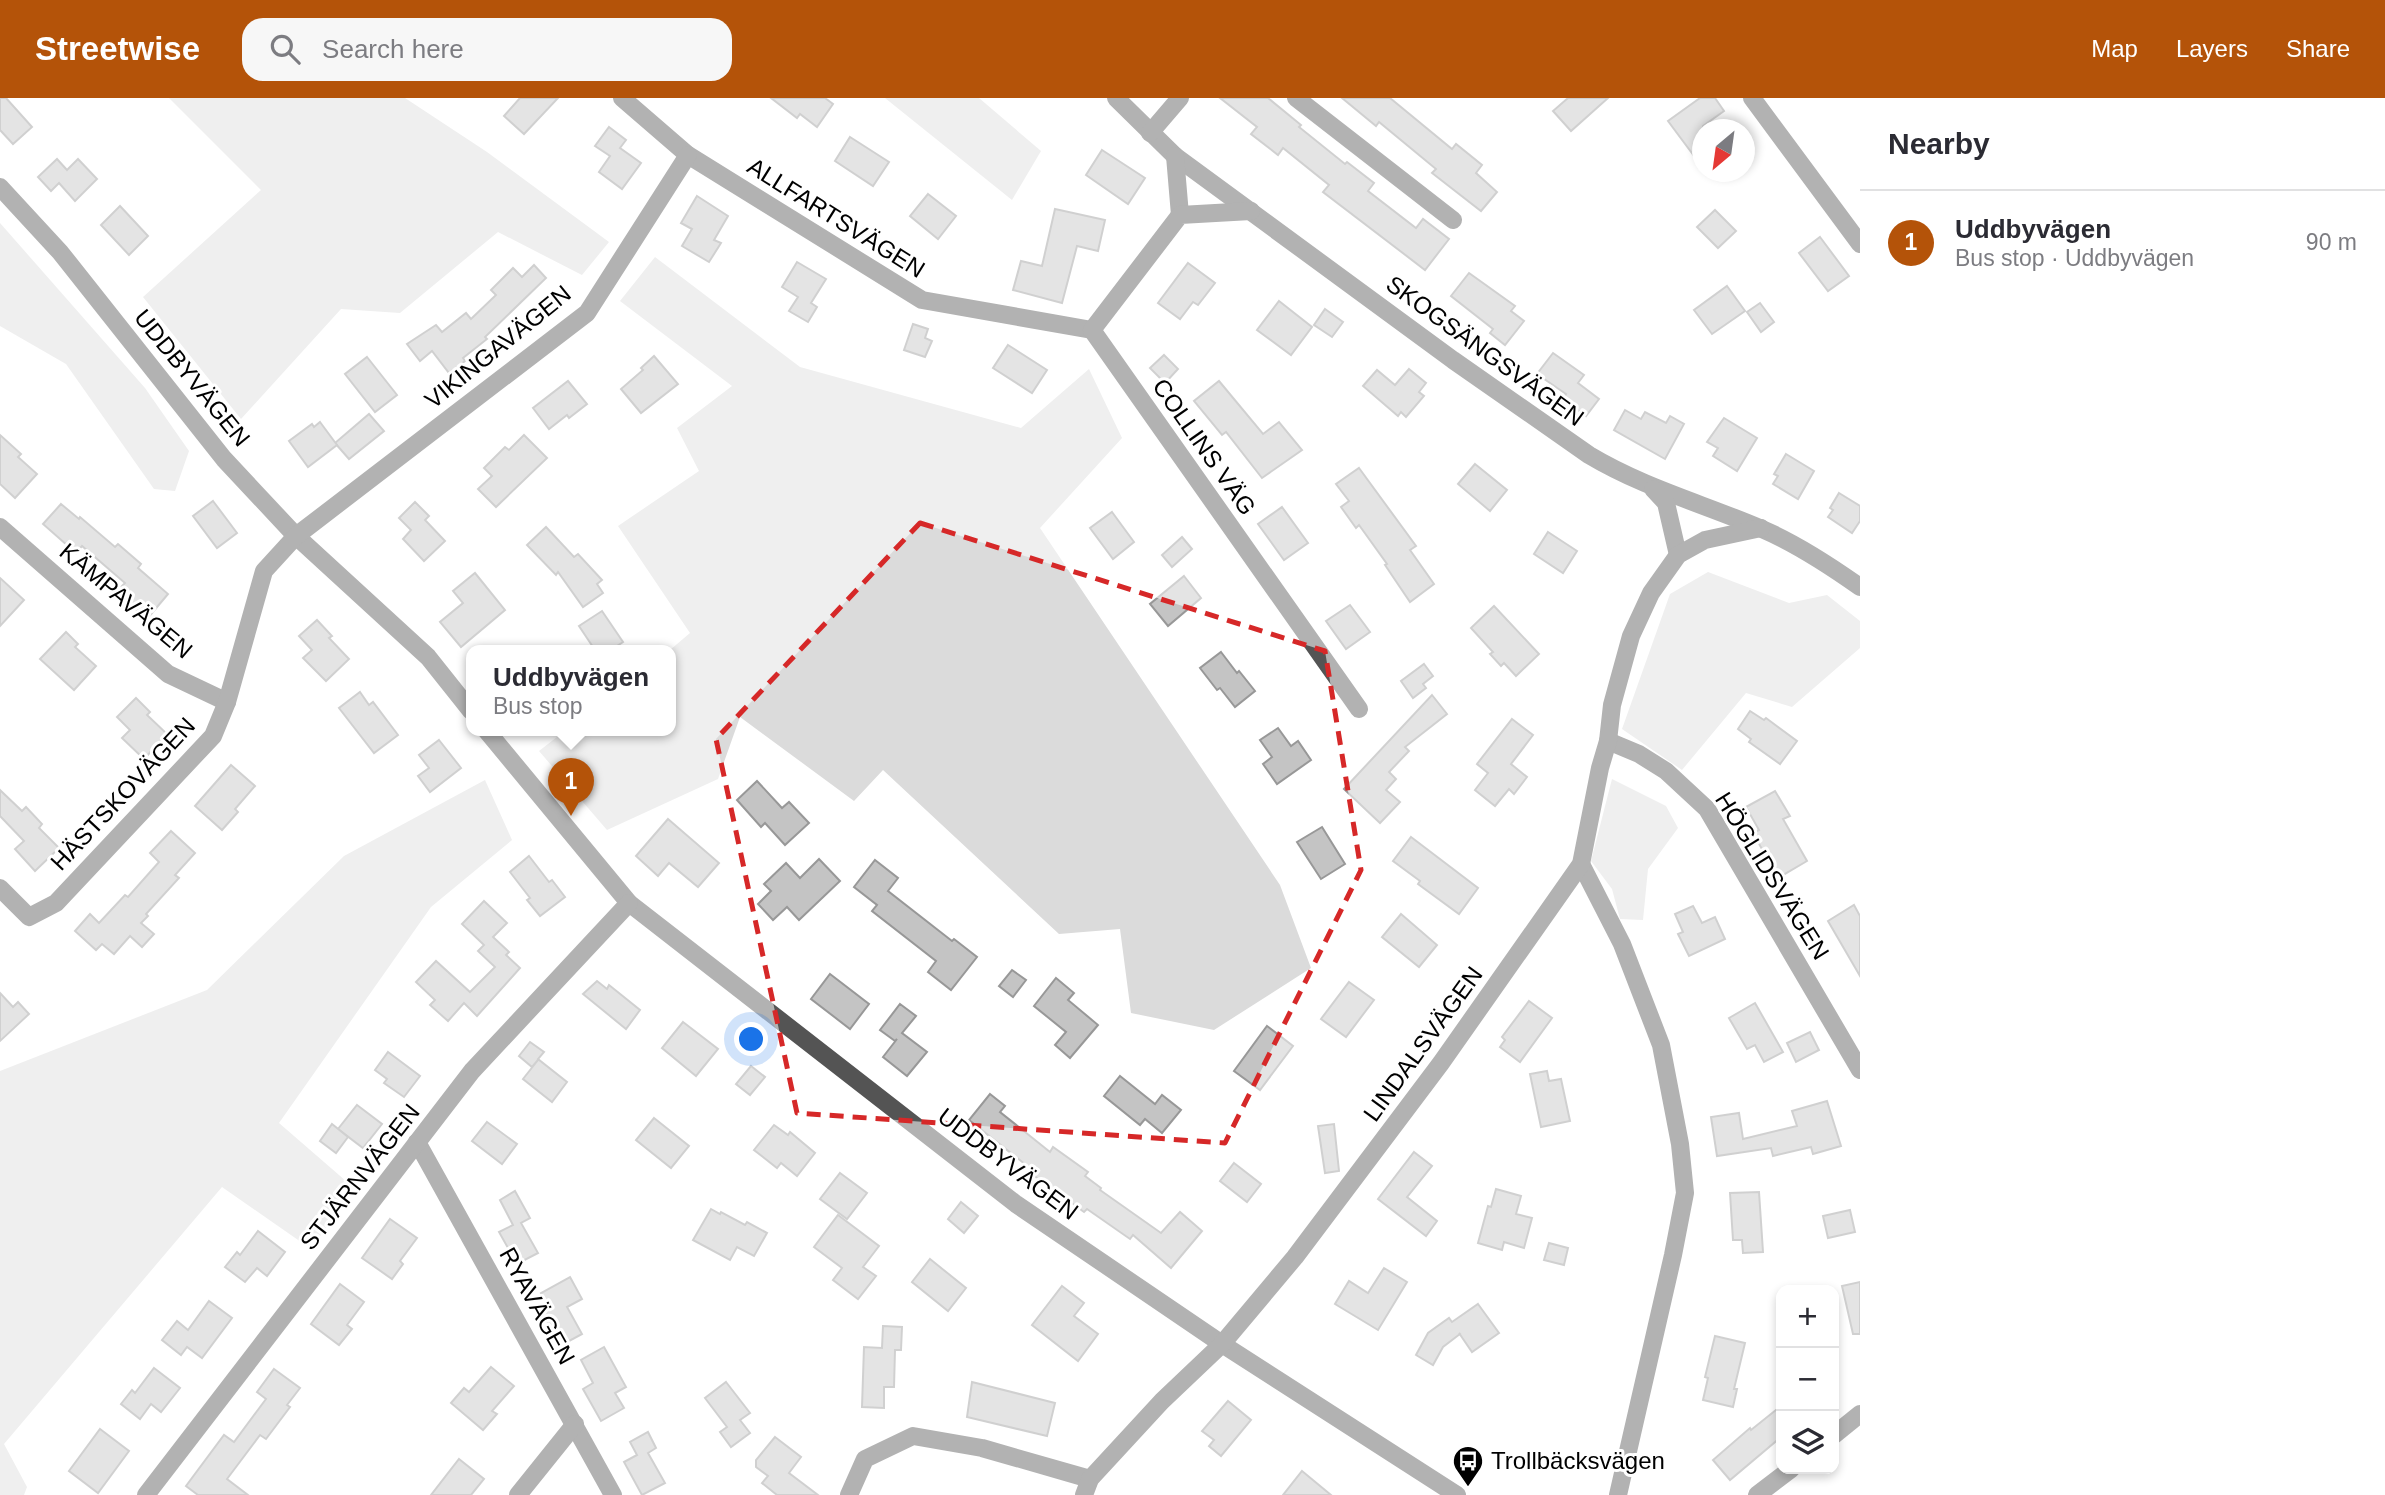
<!DOCTYPE html>
<meta charset="utf-8">
<style>
body{margin:0;font-family:Arial,sans-serif;background:#f7f7f7;color:#2b2b33}
.controls{position:absolute;right:21px;bottom:21px;display:grid;overflow:hidden;border-radius:14px;box-shadow:0 4px 10px #0003}
.controls button{width:63px;height:63px;display:grid;place-items:center;padding:0;border:0;border-bottom:2px solid #e1e1e2;background:#fff;color:#2b2b33;font:35px sans-serif}
.compass{position:absolute;left:1692px;top:21px;width:63px;height:63px;border-radius:50%;background:#fff;box-shadow:0 4px 10px #0003;rotate:209deg}
.you{position:absolute;left:752px;top:942px;width:24px;height:24px;margin:-18px;border:5px solid #fff;border-radius:50%;background:#1a73e8;box-shadow:0 0 0 10px #1a73e833}
.badge{display:grid;place-items:center;width:46px;height:46px;border-radius:50%;background:#b45309;color:#fff;font-size:23px;font-weight:700}
.pin{position:absolute;translate:-50% -58px;filter:drop-shadow(0 2px 4px #0008)}
.pin::after{content:'';position:absolute;top:37px;width:24px;height:21px;background:inherit;clip-path:polygon(0 0,100% 0,50% 100%)}
.popup{position:absolute;left:466px;top:547px;width:210px;height:91px;box-sizing:border-box;display:grid;place-content:center;border-radius:14px;background:#fff;filter:drop-shadow(0 2px 5px #0005);font-size:23px;white-space:nowrap;color:#7c7c81}
.popup b{font-size:26px;color:#2b2b33}
.popup::after{content:'';position:absolute;left:50%;top:100%;margin-left:-14px;border:14px solid transparent;border-top-color:#fff}
.list{margin:0;padding:0;list-style:none}
h2{display:flex;justify-content:space-between;align-items:center;height:91px;margin:0;padding:0 28px;font-size:30px}
h2 small{font-size:23px;font-weight:400;color:#7c7c81}
.list li{display:grid;grid-template-columns:46px 1fr auto;gap:21px;align-items:center;box-sizing:border-box;height:105px;padding:0 28px;border-top:2px solid #e1e1e2}
.list b{display:block;font-size:26px;white-space:nowrap}
.list p{margin:0;font-size:23px;white-space:nowrap;color:#7c7c81}
.list em{font-size:23px;font-style:normal;color:#7c7c81}
.icon{flex:none;width:38px;height:38px;fill:none;stroke:currentColor;stroke-width:2;stroke-linecap:round;stroke-linejoin:round}
.map{position:relative;flex:none;width:1860px;height:1397px;overflow:hidden}
header{display:flex;align-items:center;gap:42px;box-sizing:border-box;height:98px;padding:0 35px;background:#b45309;color:#fff}
header strong{font-size:33px}
nav{display:flex;gap:38px;margin-inline-start:auto;font-size:24px}
.search{width:490px;height:63px;background:#f7f7f7;display:flex;align-items:center;gap:18px;box-sizing:border-box;padding:0 24px;border-radius:21px;color:#7c7c81;font-size:26px}
main{display:flex}
aside{flex:1;background:#fff}
.map>svg:first-child{display:block}
.green{fill:#dbdbdb}
.building{fill:#c4c4c4;stroke:#989898;stroke-width:2}
.lines{fill:none;stroke-linecap:round;stroke-linejoin:round}
.minor{stroke:#545454;stroke-width:18}
.marked{fill:none;stroke:#d62828;stroke-width:5;stroke-dasharray:14 9;stroke-linejoin:round}
.labels{text-anchor:middle;stroke-width:6;stroke-linejoin:round;paint-order:stroke}
.street-label{font-size:24px;fill:#000;stroke:#fff}
.poi-label{font-size:24px;fill:#000;stroke:#fff;text-anchor:start}
</style>
<header>
<strong>Streetwise</strong>
<div class="search"><svg class="icon" aria-label="search" viewBox="0 0 24 24"><circle cx="10" cy="10" r="6"/><path d="M15 15l6 6"/></svg>Search here</div>
<nav><a>Map</a><a>Layers</a><a>Share</a></nav>
</header>
<main>
<div class="map">
<svg width="1860" height="1397" viewBox="0 0 1860 1397">
<rect width="100%" height="100%" fill="#fff"/>
<g class="green">
<polygon points="169,0 405,0 487,54 609,144 582,177 498,134 400,215 341,211 241,321 143,199 261,92"/>
<polygon points="885,0 979,0 1041,53 1012,102"/>
<polygon points="0,125 145,290 189,353 175,393 154,391 66,266 0,228"/>
<polygon points="655,159 800,269 1021,330 1089,271 1122,340 1040,430 1280,787 1311,870 1214,932 1131,915 1120,831 1059,836 883,672 854,703 740,619 718,681 607,732 539,653 566,632 671,632 670,552 690,535 618,428 699,373 677,330 732,288 620,203"/>
<polygon points="1708,474 1789,505 1827,497 1860,523 1860,550 1792,609 1746,595 1682,672 1622,631 1670,496"/>
<polygon points="1612,681 1666,708 1678,730 1648,771 1643,822 1620,821 1612,791 1591,763"/>
<polygon points="485,682 512,742 431,809 279,1025 354,1090 311,1151 222,1089 4,1346 27,1389 24,1397 0,1397 0,973 207,892 344,758"/>
</g>
<g class="building">
<polygon points="0,0 6,0 32,29 13,46 0,32"/>
<polygon points="520,0 558,0 524,36 504,18"/>
<polygon points="771,0 825,0 833,6 817,29 800,16 797,20"/>
<polygon points="1220,0 1268,0 1301,27 1299,29 1345,66 1347,64 1374,85 1368,93 1416,130 1423,121 1449,141 1425,172 1323,94 1329,87 1283,50 1278,57 1251,36 1257,29"/>
<polygon points="1342,0 1390,0 1452,51 1456,46 1482,67 1476,75 1497,94 1481,113 1432,75 1436,71 1379,24 1376,28"/>
<polygon points="1568,0 1608,0 1571,33 1553,13"/>
<polygon points="1700,0 1715,0 1724,13 1703,28 1703,70 1668,23"/>
<polygon points="609,29 626,42 620,50 641,65 622,91 599,74 610,58 595,48"/>
<polygon points="850,39 889,64 873,88 835,63"/>
<polygon points="1102,52 1145,80 1128,106 1086,77"/>
<polygon points="57,61 67,72 78,61 97,81 75,103 59,85 51,93 38,79"/>
<polygon points="928,96 956,118 938,141 910,118"/>
<polygon points="697,98 728,118 714,142 721,145 709,164 682,148 692,131 681,125"/>
<polygon points="120,108 148,138 129,157 101,127"/>
<polygon points="1055,111 1105,122 1098,153 1077,148 1062,205 1013,192 1021,163 1042,168"/>
<polygon points="1715,112 1736,133 1718,150 1697,129"/>
<polygon points="1820,139 1849,178 1828,193 1799,155"/>
<polygon points="797,164 826,181 811,205 817,209 808,224 789,213 798,199 782,189"/>
<polygon points="1188,165 1215,185 1198,207 1193,204 1180,221 1158,205"/>
<polygon points="534,167 546,180 485,239 487,241 463,260 465,263 449,275 432,253 420,263 407,246 436,227 442,234 466,215 471,221 496,197 491,192 513,170 522,179"/>
<polygon points="1469,175 1515,208 1511,213 1524,223 1505,247 1490,235 1493,231 1451,198"/>
<polygon points="1727,188 1745,213 1712,236 1694,212"/>
<polygon points="1279,203 1312,229 1291,257 1257,232"/>
<polygon points="1760,205 1774,224 1761,234 1747,214"/>
<polygon points="1325,211 1343,224 1332,239 1314,227"/>
<polygon points="913,226 928,231 925,240 932,243 925,259 904,252"/>
<polygon points="1008,247 1047,272 1032,295 993,270"/>
<polygon points="1553,255 1584,277 1578,285 1599,301 1586,318 1563,301 1566,296 1537,276"/>
<polygon points="1164,257 1178,271 1165,285 1150,270"/>
<polygon points="654,258 678,286 641,315 621,291 643,272 641,270"/>
<polygon points="367,259 397,297 375,314 345,276"/>
<polygon points="1409,271 1426,285 1419,294 1424,298 1406,319 1401,314 1398,318 1363,288 1377,272 1395,287"/>
<polygon points="568,283 587,306 569,320 567,317 549,331 533,310"/>
<polygon points="1219,283 1263,336 1279,324 1302,352 1262,380 1226,334 1222,337 1194,303"/>
<polygon points="1625,312 1641,321 1645,314 1666,325 1670,318 1684,326 1665,361 1614,332"/>
<polygon points="369,316 384,333 349,361 335,345"/>
<polygon points="1724,320 1757,340 1737,373 1713,358 1718,350 1707,344"/>
<polygon points="320,324 337,347 308,369 289,343 312,326 314,329"/>
<polygon points="0,337 21,356 18,359 37,376 15,400 0,386"/>
<polygon points="524,337 547,360 496,409 478,391 492,378 484,370 505,349 509,352"/>
<polygon points="1786,356 1814,373 1798,401 1773,386 1778,378 1774,376"/>
<polygon points="1475,366 1507,392 1490,413 1458,386"/>
<polygon points="1359,370 1416,448 1410,452 1434,486 1410,504 1385,467 1387,466 1359,427 1356,430 1341,409 1349,403 1336,386"/>
<polygon points="1839,395 1860,408 1860,423 1852,435 1828,419 1833,412 1830,410"/>
<polygon points="213,403 237,435 217,450 193,418"/>
<polygon points="415,404 429,418 425,422 445,443 424,463 403,441 411,432 399,420"/>
<polygon points="61,406 79,421 80,419 115,449 118,446 141,466 138,470 168,496 147,521 116,494 125,485 82,448 76,455 43,426"/>
<polygon points="1282,409 1308,445 1284,462 1258,426"/>
<polygon points="1112,414 1134,444 1113,461 1090,430"/>
<polygon points="546,429 574,459 578,456 602,482 597,486 603,495 583,509 558,474 556,477 527,447"/>
<polygon points="1548,434 1577,453 1563,475 1534,456"/>
<polygon points="1182,439 1192,451 1172,469 1162,457"/>
<polygon points="475,475 505,512 461,549 440,524 463,505 453,493"/>
<polygon points="1184,478 1201,500 1168,528 1150,506"/>
<polygon points="0,480 24,502 0,528"/>
<polygon points="1350,507 1370,534 1346,551 1326,523"/>
<polygon points="1494,508 1539,556 1516,578 1504,565 1501,568 1490,556 1493,554 1471,530"/>
<polygon points="602,513 623,544 611,552 595,552 579,528"/>
<polygon points="317,522 332,538 329,540 349,561 326,583 303,560 312,552 299,538"/>
<polygon points="66,534 78,546 75,549 96,568 74,592 40,561"/>
<polygon points="1221,554 1237,575 1239,573 1255,593 1235,609 1220,590 1217,592 1200,570"/>
<polygon points="1424,566 1433,578 1423,586 1426,590 1413,600 1401,583"/>
<polygon points="360,594 369,607 373,604 398,637 374,655 339,610"/>
<polygon points="1432,597 1447,616 1405,649 1409,653 1389,674 1396,681 1386,692 1400,704 1380,725 1344,691"/>
<polygon points="136,600 150,614 147,617 167,636 144,661 122,640 130,632 117,619"/>
<polygon points="1750,613 1764,622 1766,620 1797,643 1780,666 1749,644 1751,641 1738,631"/>
<polygon points="1512,621 1533,637 1511,666 1527,679 1514,696 1509,691 1495,708 1475,692 1488,675 1477,666"/>
<polygon points="1278,630 1291,648 1298,643 1311,662 1277,686 1263,666 1272,659 1260,642"/>
<polygon points="439,642 461,670 430,694 418,678 429,670 419,657"/>
<polygon points="231,667 255,688 235,711 238,714 222,732 195,708"/>
<polygon points="757,683 782,710 789,704 809,725 785,747 765,725 761,729 737,702"/>
<polygon points="0,692 22,713 26,709 42,726 39,730 59,750 35,773 15,751 24,743 0,718"/>
<polygon points="1775,693 1790,718 1783,721 1807,763 1778,780 1753,735 1759,732 1746,709"/>
<polygon points="668,721 719,765 698,789 669,765 658,778 636,758"/>
<polygon points="1322,729 1345,766 1321,781 1297,744"/>
<polygon points="171,733 195,755 175,777 179,780 146,816 148,818 141,825 154,836 142,849 130,838 114,856 102,846 96,852 75,833 90,816 99,825 125,797 128,799 159,764 150,755"/>
<polygon points="1411,739 1478,790 1459,816 1418,786 1420,783 1393,763"/>
<polygon points="529,758 549,784 552,782 565,799 540,818 527,802 530,800 510,774"/>
<polygon points="819,761 840,783 799,822 787,809 773,822 758,806 771,793 764,786 786,765 800,780"/>
<polygon points="875,762 898,780 888,793 952,843 954,841 977,859 951,892 928,874 936,863 872,813 877,807 854,789"/>
<polygon points="484,803 507,825 493,839 509,854 506,857 520,870 477,918 464,905 448,923 430,907 435,902 416,884 436,863 470,894 495,869 478,853 484,847 462,826"/>
<polygon points="1854,807 1860,818 1860,878 1828,823"/>
<polygon points="1693,808 1702,825 1715,819 1725,841 1689,858 1678,836 1683,834 1675,816"/>
<polygon points="1401,816 1437,847 1419,869 1382,839"/>
<polygon points="1012,872 1026,882 1013,899 999,888"/>
<polygon points="830,876 869,906 850,931 811,901"/>
<polygon points="1056,880 1074,895 1068,902 1098,927 1070,960 1055,947 1066,934 1034,908"/>
<polygon points="597,883 607,891 609,887 640,912 626,931 583,896"/>
<polygon points="1349,884 1374,902 1346,939 1321,921"/>
<polygon points="0,895 13,909 18,904 29,916 0,943"/>
<polygon points="1529,903 1552,920 1520,964 1500,949 1505,942 1502,939"/>
<polygon points="1755,905 1783,954 1764,964 1755,947 1747,951 1729,920"/>
<polygon points="900,906 916,918 902,935 927,954 907,978 883,959 897,941 895,943 880,932"/>
<polygon points="683,924 718,951 696,978 662,950"/>
<polygon points="1267,928 1293,948 1260,992 1234,973"/>
<polygon points="1810,934 1819,952 1796,964 1787,945"/>
<polygon points="530,944 544,954 538,961 567,984 552,1004 523,981 538,962 532,969 519,958"/>
<polygon points="388,954 420,978 404,999 384,985 387,981 375,972"/>
<polygon points="751,968 765,979 750,997 736,986"/>
<polygon points="1547,973 1549,983 1561,981 1570,1023 1541,1029 1530,976"/>
<polygon points="1120,978 1155,1006 1162,997 1181,1012 1162,1035 1145,1021 1140,1027 1104,998"/>
<polygon points="990,996 1005,1008 1000,1014 1050,1054 1053,1049 1088,1074 1085,1078 1101,1090 1100,1092 1161,1135 1180,1114 1202,1133 1171,1170 1133,1137 1130,1141 1087,1111 1084,1114 1033,1077 1035,1074 969,1022"/>
<polygon points="1827,1003 1841,1048 1813,1056 1811,1049 1773,1058 1771,1050 1717,1058 1711,1019 1739,1015 1743,1041 1797,1028 1792,1013"/>
<polygon points="357,1007 382,1026 363,1050 338,1031"/>
<polygon points="654,1020 689,1048 671,1070 636,1042"/>
<polygon points="487,1024 517,1046 502,1066 472,1043"/>
<polygon points="332,1026 348,1039 336,1055 320,1043"/>
<polygon points="1334,1026 1339,1073 1325,1075 1318,1028"/>
<polygon points="774,1027 788,1037 790,1034 815,1055 797,1078 781,1065 777,1070 754,1052"/>
<polygon points="1414,1054 1432,1068 1407,1099 1437,1123 1426,1138 1378,1101"/>
<polygon points="1234,1065 1261,1086 1247,1104 1220,1083"/>
<polygon points="840,1075 867,1095 847,1121 820,1101"/>
<polygon points="1496,1091 1521,1098 1516,1116 1532,1120 1524,1150 1504,1144 1502,1152 1478,1145 1488,1108 1491,1109"/>
<polygon points="515,1093 530,1120 521,1125 538,1155 517,1166 499,1134 513,1127 500,1102"/>
<polygon points="1759,1094 1763,1154 1743,1155 1742,1142 1733,1142 1730,1095"/>
<polygon points="961,1104 978,1118 964,1135 948,1121"/>
<polygon points="711,1111 720,1116 721,1114 745,1127 747,1124 767,1135 754,1158 737,1149 730,1162 693,1142"/>
<polygon points="1850,1112 1855,1134 1828,1140 1823,1118"/>
<polygon points="838,1117 879,1148 863,1169 876,1178 858,1201 833,1182 842,1170 814,1149"/>
<polygon points="390,1121 417,1140 400,1163 403,1166 392,1181 362,1160"/>
<polygon points="258,1133 285,1154 267,1178 257,1170 245,1184 225,1169 237,1154 240,1157"/>
<polygon points="1549,1145 1568,1150 1564,1167 1544,1162"/>
<polygon points="930,1161 966,1190 948,1213 912,1184"/>
<polygon points="1384,1170 1407,1184 1378,1232 1335,1206 1349,1183 1368,1195"/>
<polygon points="570,1179 582,1201 567,1209 582,1236 560,1248 542,1215 550,1210 541,1195"/>
<polygon points="1860,1184 1860,1236 1853,1236 1842,1188"/>
<polygon points="340,1186 364,1204 347,1227 352,1231 339,1247 311,1226"/>
<polygon points="1062,1188 1084,1205 1074,1218 1098,1236 1078,1263 1032,1227"/>
<polygon points="209,1203 232,1220 202,1260 187,1249 181,1257 162,1242 177,1223 188,1232"/>
<polygon points="1478,1206 1499,1235 1472,1254 1459,1235 1460,1236 1443,1249 1433,1267 1416,1257 1428,1235 1449,1220 1452,1224"/>
<polygon points="883,1228 902,1229 901,1252 895,1252 894,1289 884,1289 884,1310 862,1309 864,1249 882,1250"/>
<polygon points="1715,1238 1745,1245 1734,1291 1737,1291 1733,1309 1703,1302 1708,1280 1705,1279"/>
<polygon points="604,1249 626,1289 615,1295 624,1310 601,1323 583,1291 593,1285 581,1262"/>
<polygon points="491,1269 514,1288 492,1313 497,1316 483,1332 451,1305 464,1290 469,1294"/>
<polygon points="154,1270 180,1290 161,1314 151,1306 140,1321 121,1306 132,1292 135,1295"/>
<polygon points="274,1271 300,1290 287,1307 290,1309 266,1341 260,1337 227,1381 248,1397 198,1397 186,1388 224,1337 234,1344 266,1301 257,1294"/>
<polygon points="726,1284 750,1315 740,1322 750,1335 731,1349 720,1334 727,1329 705,1300"/>
<polygon points="972,1284 1055,1305 1047,1338 967,1319"/>
<polygon points="1228,1303 1251,1322 1221,1358 1209,1348 1214,1342 1202,1333"/>
<polygon points="1781,1308 1781,1339 1730,1382 1713,1362 1750,1330 1751,1332"/>
<polygon points="100,1331 129,1353 98,1395 69,1373"/>
<polygon points="648,1334 656,1350 648,1355 665,1385 642,1397 624,1364 637,1357 630,1344"/>
<polygon points="775,1339 801,1359 789,1375 818,1397 777,1397 762,1385 768,1378 756,1369 756,1362"/>
<polygon points="459,1361 484,1381 471,1397 431,1397"/>
<polygon points="1302,1373 1331,1397 1283,1397"/>
</g>
<g class="lines">
<g class="minor">
<polyline points="622,0 688,57 922,202 1092,232"/>
<path d="M1116,0L1175,58L1453,262L1589,357C1644,390 1704,406 1762,431C1797,446 1829,467 1860,489"/>
<polyline points="1296,0 1453,122"/>
<polyline points="1752,0 1860,146"/>
<polyline points="1150,35 1180,0"/>
<polyline points="1175,58 1180,117"/>
<polyline points="0,89 60,154 224,361 296,438 428,559 471,613"/>
<polyline points="1251,113 1180,117 1092,232 1359,611"/>
<polyline points="1653,391 1666,405 1678,457"/>
<polyline points="0,429 168,576 227,604"/>
<polyline points="486,632 629,805 1016,1106 1222,1246 1457,1397"/>
<polyline points="1608,643 1639,656 1666,673 1707,711 1860,972"/>
<polyline points="1581,766 1622,846 1661,947 1680,1046 1685,1095 1673,1157 1618,1397"/>
<polyline points="0,790 29,819 56,805 213,638 227,604 264,473 296,438 587,215 688,57"/>
<polyline points="417,1044 613,1397"/>
<polyline points="1834,1337 1860,1316"/>
<polyline points="146,1397 472,973 629,805"/>
<polyline points="518,1397 575,1326"/>
<polyline points="849,1397 865,1361 913,1338 982,1350 1090,1381"/>
<polyline points="1084,1397 1090,1381 1162,1303 1222,1246 1295,1159 1441,965 1581,766 1600,670 1608,643 1612,607 1631,538 1651,495 1678,457 1705,442 1761,430"/>
<polyline points="1757,1397 1791,1371"/>
</g>
</g>
<path d="M0 0H1860V1397H0ZM920,425L1325,553L1361,772L1225,1045L797,1015L716,641Z" fill="#fff" fill-opacity=".55" fill-rule="evenodd"/>
<path class="marked" d="M920,425L1325,553L1361,772L1225,1045L797,1015L716,641Z"/>
<defs>
<g id="bus-pin" transform="scale(1.575)"><path d="M0 17L-7.5 6A9.5 9.5 0 1 1 7.5 6Z" fill="#000" stroke="#fff"/><path d="M-5-6H5V4H4V6H2V4H-2V6H-4V4H-5ZM-3.5-4V0h7V-4ZM-3.5 1.2v1.5H-2V1.2ZM2 1.2v1.5H3.5V1.2Z" fill="#fff"/></g>
</defs>
<g fill-rule="evenodd">
<use href="#bus-pin" x="1468" y="1363"/>
</g>
<g class="labels">
<g class="street-label">
<text transform="translate(836 120) rotate(32)" y="8">ALLFARTSVÄGEN</text>
<text transform="translate(498 249) rotate(-39)" y="8">VIKINGAVÄGEN</text>
<text transform="translate(1485 253) rotate(36)" y="8">SKOGSÄNGSVÄGEN</text>
<text transform="translate(192 280) rotate(51)" y="8">UDDBYVÄGEN</text>
<text transform="translate(1204 349) rotate(55)" y="8">COLLINS VÄG</text>
<text transform="translate(126 503) rotate(40)" y="8">KÄMPAVÄGEN</text>
<text transform="translate(123 696) rotate(-47)" y="8">HÄSTSKOVÄGEN</text>
<text transform="translate(1772 778) rotate(58)" y="8">HÖGLIDSVÄGEN</text>
<text transform="translate(1423 946) rotate(-54)" y="8">LINDALSVÄGEN</text>
<text transform="translate(1008 1066) rotate(37)" y="8">UDDBYVÄGEN</text>
<text transform="translate(360 1079) rotate(-52)" y="8">STJÄRNVÄGEN</text>
<text transform="translate(537 1208) rotate(61)" y="8">RYAVÄGEN</text>
</g>
<g class="poi-label">
<text x="1491" y="1371">Trollbäcksvägen</text>
</g>
</g>
</svg>
<div class="controls">
<button>+</button>
<button>−</button>
<button><svg class="icon" aria-label="layers" viewBox="0 0 24 24"><path d="M12 4l9 5-9 5-9-5zM3 14l9 5 9-5"/></svg></button>
</div>
<svg class="compass" viewBox="-18 -18 36 36"><path d="M0-13l5 13h-10z" fill="#e53935"/><path d="M0 13l5-13h-10z" fill="#7c7c81"/></svg>
<div class="you"></div>
<div class="pin badge" style="left:571px;top:718px">1</div>
<div class="popup"><b>Uddbyvägen</b>Bus stop</div>
</div>
<aside>
<h2>Nearby<small></small></h2>
<ul class="list">
<li><span class="badge">1</span><div><b>Uddbyvägen</b><p>Bus stop · Uddbyvägen</p></div><em>90 m</em></li>
</ul>
</aside>
</main>
